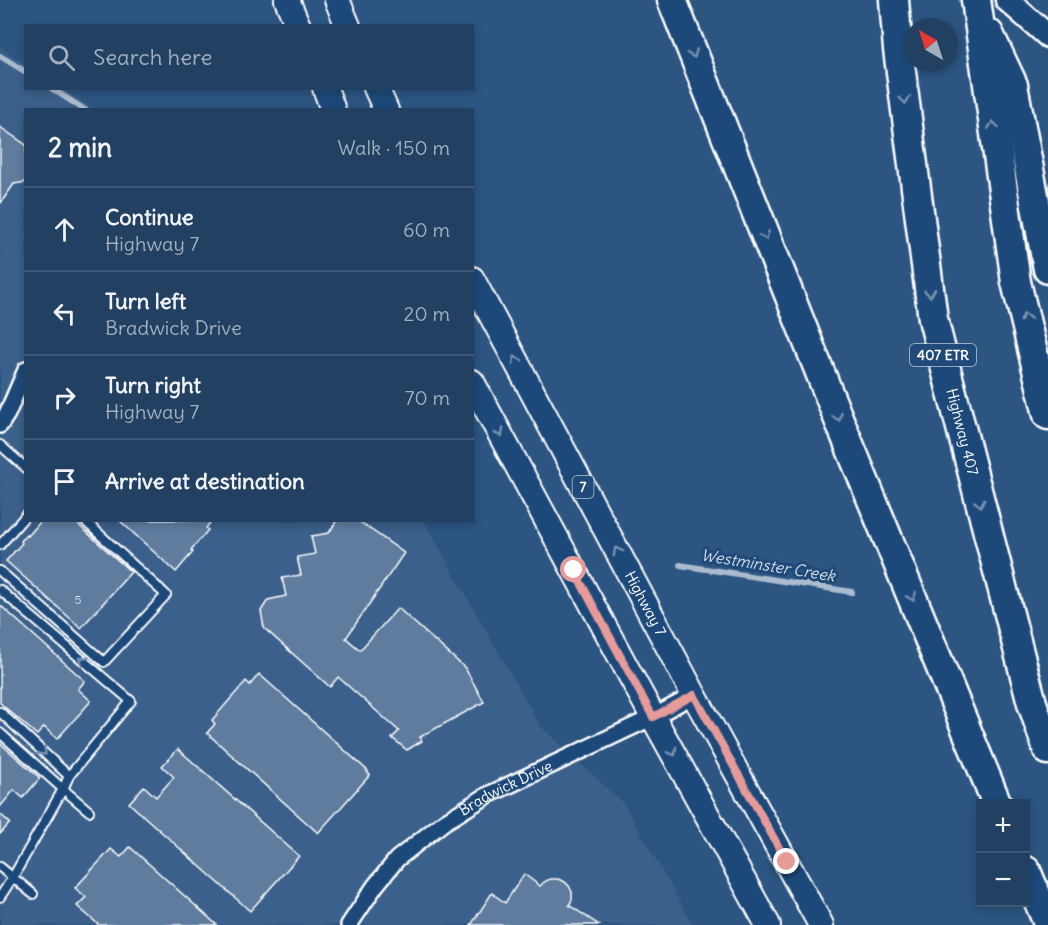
<!DOCTYPE html>
<meta charset="utf-8">
<style>
body{margin:0;font-family:Delius,sans-serif;background:#2d4b6b;color:#f1f3f6}
.controls{position:absolute;right:18px;bottom:18px;display:grid;overflow:hidden;border-radius:0px;box-shadow:0 3px 9px #0003}
.controls button{width:54px;height:54px;display:grid;place-items:center;padding:0;border:0;border-bottom:2px solid #3e5977;background:#214062;color:#f1f3f6;font:30px sans-serif}
.compass{position:absolute;left:904px;top:18px;width:54px;height:54px;border-radius:50%;background:#214062;box-shadow:0 3px 9px #0003;rotate:321deg}
.stop{position:absolute;width:18px;height:18px;margin:-14px;border:4px solid #e69b98;border-radius:50%;background:#fff}
.stop.end{background:#e69b98;border-color:#fff;box-shadow:0 2px 6px #0008}
.list{margin:0;padding:0;list-style:none}
h2{display:flex;justify-content:space-between;align-items:center;height:78px;margin:0;padding:0 24px;font-size:26px}
h2 small{font-size:20px;font-weight:400;color:#a2afbe}
.list li{display:grid;grid-template-columns:39px 1fr auto;gap:18px;align-items:center;box-sizing:border-box;height:84px;padding:0 24px;border-top:2px solid #3e5977}
.list b{display:block;font-size:22px;white-space:nowrap}
.list p{margin:0;font-size:20px;white-space:nowrap;color:#a2afbe}
.list em{font-size:20px;font-style:normal;color:#a2afbe}
.icon{flex:none;width:33px;height:33px;fill:none;stroke:currentColor;stroke-width:2;stroke-linecap:round;stroke-linejoin:round}
.map{position:relative;flex:none;width:1048px;height:925px;overflow:hidden}
.search{position:absolute;background:#214062;box-shadow:0 3px 9px #0003;left:24px;top:24px;width:450px;height:66px;display:flex;align-items:center;gap:15px;box-sizing:border-box;padding:0 21px;border-radius:0px;color:#a2afbe;font-size:22px}
.panel{position:absolute;background:#214062;box-shadow:0 3px 9px #0003;left:24px;top:108px;width:450px;height:414px;border-radius:0px}
.map>svg:first-child{display:block}
.built{fill:#3b618b}
.lines{fill:none;stroke-linecap:round;stroke-linejoin:round}
.stream{stroke:#acbcce;stroke-width:6}
.building{fill:#5e7c9f;stroke:#fff;stroke-width:1.5}
.service-casing{stroke:#fff;stroke-width:12}
.minor-casing{stroke:#fff;stroke-width:20}
.secondary-casing{stroke:#fff;stroke-width:27}
.primary-casing{stroke:#fff;stroke-width:28}
.motorway-casing{stroke:#fff;stroke-width:33}
.service{stroke:#1f4a7a;stroke-width:8}
.minor{stroke:#1f4a7a;stroke-width:15}
.secondary{stroke:#1f4a7a;stroke-width:22}
.primary{stroke:#1f4a7a;stroke-width:24}
.motorway{stroke:#1f4a7a;stroke-width:28}
.oneway{stroke:#7992af}
.route{stroke:#e69b98;stroke-width:8}
.labels{text-anchor:middle;stroke-width:6;stroke-linejoin:round;paint-order:stroke}
.number-label{font-size:12px;fill:#d7dee7}
.shield{fill:#1f4a7a;stroke:#bcc9d7;stroke-width:1.5}
.shield-label{font-size:14px;font-weight:bold;fill:#fff}
.street-label{font-size:15px;fill:#fff;stroke:#1f4a7a}
.water-label{font-size:16px;font-style:italic;fill:#d5dde6;stroke:#1f4a7a}
</style>
<div class="map">
<svg width="1048" height="925" viewBox="0 0 1048 925">
<rect width="100%" height="100%" fill="#2c5582"/>
<filter id="ink" filterUnits="userSpaceOnUse"><feTurbulence type="fractalNoise" baseFrequency=".0167" numOctaves="2"/><feDisplacementMap in="SourceGraphic" scale="12" xChannelSelector="R" yChannelSelector="G"/><feConvolveMatrix kernelMatrix="1 2 1 2 8 2 1 2 1" color-interpolation-filters="sRGB"/></filter>
<g filter="url(#ink)">
<polygon class="built" points="0,47 25,64 26,88 62,89 94,109 26,110 26,520 424,521 540,726 624,804 693,925 0,925"/>
<g class="lines">
<g class="stream">
<polyline points="0,56 26,72"/>
<polyline points="51,88 85,110"/>
<polyline points="680,565 852,592"/>
</g>
</g>
<g class="building">
<polygon points="0,127 26,145 26,182 14,184 0,204"/>
<polygon points="42,520 73,520 131,572 81,628 6,561 22,543 21,541 26,535 28,536"/>
<polygon points="119,520 212,520 206,528 208,530 191,550 193,552 176,572"/>
<polygon points="337,520 357,520 404,553 346,638 360,650 398,608 465,668 484,702 420,737 422,741 407,750 392,738 399,731 338,677 330,687 264,628 261,611 268,600 286,596 282,578 301,575 297,557 315,554 311,536 329,533"/>
<polygon points="0,605 85,681 78,689 91,701 57,739 44,727 37,735 0,703"/>
<polygon points="259,674 368,771 367,772 370,775 318,833 207,733 215,724 212,720 246,681 250,685"/>
<polygon points="0,743 40,778 23,798 14,790 0,807"/>
<polygon points="178,749 299,856 250,911 129,803 144,786 156,797 174,777 162,766"/>
<polygon points="0,814 10,823 0,834"/>
<polygon points="130,847 217,925 99,925 77,906 86,897 75,888 111,849 121,857"/>
<polygon points="524,874 540,886 544,882 550,879 558,879 565,882 569,886 572,892 572,900 569,905 599,925 471,925 492,893 505,903"/>
</g>
<g class="lines">
<g class="service-casing">
<g id="service">
<polyline points="0,445 26,468"/>
<polyline points="0,545 26,515"/>
<polyline points="0,571 104,662 166,595 84,520"/>
<polyline points="0,590 131,701 69,776 0,712"/>
<polyline points="0,733 63,789 13,877 0,897"/>
<polyline points="69,776 63,789 89,811"/>
<polyline points="0,867 33,894"/>
</g>
</g>
<g class="minor-casing">
<g id="minor">
<polyline points="0,425 7,414 26,370"/>
<path id="s1" d="M349,925L375,886L397,859L444,822L488,795L653,717L694,695"/>
</g>
</g>
<g class="secondary-casing">
<polyline id="secondary" points="1007,0 1048,36"/>
</g>
<g class="primary-casing">
<g id="primary">
<polyline points="287,0 298,26"/>
<polyline points="337,0 348,26"/>
<polyline points="325,88 333,110"/>
<polyline points="376,88 386,110"/>
<path id="s2" d="M472,279L694,695L821,925"/>
<polyline points="472,382 653,717 768,925"/>
</g>
</g>
<g class="motorway-casing">
<g id="motorway">
<polyline points="672,0 837,415 997,804"/>
<path id="s3" d="M894,0L898,49L933,319L1032,703L1048,750"/>
<polyline points="976,0 1016,282 1048,415"/>
<polyline points="989,34 1013,85 1048,269"/>
<polyline points="1026,871 1048,923"/>
</g>
</g>
<use href="#service" class="service"/>
<use href="#minor" class="minor"/>
<use href="#secondary" class="secondary"/>
<use href="#primary" class="primary"/>
<use href="#motorway" class="motorway"/>
</g>
<defs><path id="oneway-chevron" d="M-2-3.5L2.5 0L-2 3.5" fill="none" stroke-width="1.6" stroke-linecap="round" stroke-linejoin="round" transform="scale(1.5)"/></defs>
<g class="oneway">
<use href="#oneway-chevron" transform="translate(693 54) rotate(69)"/>
<use href="#oneway-chevron" transform="translate(905 100) rotate(83)"/>
<use href="#oneway-chevron" transform="translate(993 125) rotate(-98)"/>
<use href="#oneway-chevron" transform="translate(765 236) rotate(68)"/>
<use href="#oneway-chevron" transform="translate(930 293) rotate(83)"/>
<use href="#oneway-chevron" transform="translate(1025 317) rotate(-103)"/>
<use href="#oneway-chevron" transform="translate(516 360) rotate(-118)"/>
<use href="#oneway-chevron" transform="translate(838 417) rotate(68)"/>
<use href="#oneway-chevron" transform="translate(500 433) rotate(62)"/>
<use href="#oneway-chevron" transform="translate(980 503) rotate(76)"/>
<use href="#oneway-chevron" transform="translate(617 551) rotate(-118)"/>
<use href="#oneway-chevron" transform="translate(912 597) rotate(68)"/>
<use href="#oneway-chevron" transform="translate(83 660) rotate(-140)"/>
<use href="#oneway-chevron" transform="translate(43 752) rotate(43)"/>
<use href="#oneway-chevron" transform="translate(673 752) rotate(61)"/>
</g>
</g>
<g class="lines" filter="url(#ink)">
<polyline class="route" points="574,570 653,717 694,695 787,862"/>
</g>
<g class="labels">
<g class="number-label">
<text x="78" y="604">5</text>
</g>
<g class="shield">
<rect x="910" y="344" width="66" height="22" rx="4.5"/>
<rect x="572.5" y="476" width="21" height="22" rx="4.5"/>
</g>
<g class="shield-label">
<text x="943" y="360">407 ETR</text>
<text x="583" y="492">7</text>
</g>
<g class="street-label">
<text dy="5" stroke="none"><textPath href="#s3" startOffset="438">Highway 407</textPath></text>
<text dy="5" stroke="none"><textPath href="#s2" startOffset="368">Highway 7</textPath></text>
<text dy="5" stroke="none"><textPath href="#s1" startOffset="212">Bradwick Drive</textPath></text>
</g>
<g class="water-label">
<text transform="translate(768 565) rotate(9)" y="6">Westminster Creek</text>
</g>
</g>
</svg>
<div class="controls">
<button>+</button>
<button>−</button>
</div>
<svg class="compass" viewBox="-18 -18 36 36"><path d="M0-13l5 13h-10z" fill="#e53935"/><path d="M0 13l5-13h-10z" fill="#a2afbe"/></svg>
<div class="stop" style="left:574px;top:570px"></div>
<div class="stop end" style="left:787px;top:862px"></div>
<div class="search"><svg class="icon" aria-label="search" viewBox="0 0 24 24"><circle cx="10" cy="10" r="6"/><path d="M15 15l6 6"/></svg>Search here</div>
<section class="panel">
<h2>2 min<small>Walk · 150 m</small></h2>
<ul class="list">
<li><svg class="icon" aria-label="ahead" viewBox="0 0 24 24"><path d="M12 20V5M6 11l6-6 6 6"/></svg><div><b>Continue</b><p>Highway 7</p></div><em>60 m</em></li>
<li><svg class="icon" aria-label="left" viewBox="0 0 24 24"><path d="M17 20v-9H6M10 6l-5 5 5 5"/></svg><div><b>Turn left</b><p>Bradwick Drive</p></div><em>20 m</em></li>
<li><svg class="icon" aria-label="right" viewBox="0 0 24 24"><path d="M7 20v-9h11M14 6l5 5-5 5"/></svg><div><b>Turn right</b><p>Highway 7</p></div><em>70 m</em></li>
<li><svg class="icon" aria-label="arrive" viewBox="0 0 24 24"><path d="M6 21V4h12l-3 4 3 4H6"/></svg><div><b>Arrive at destination</b></div></li>
</ul>
</section>
</div>
